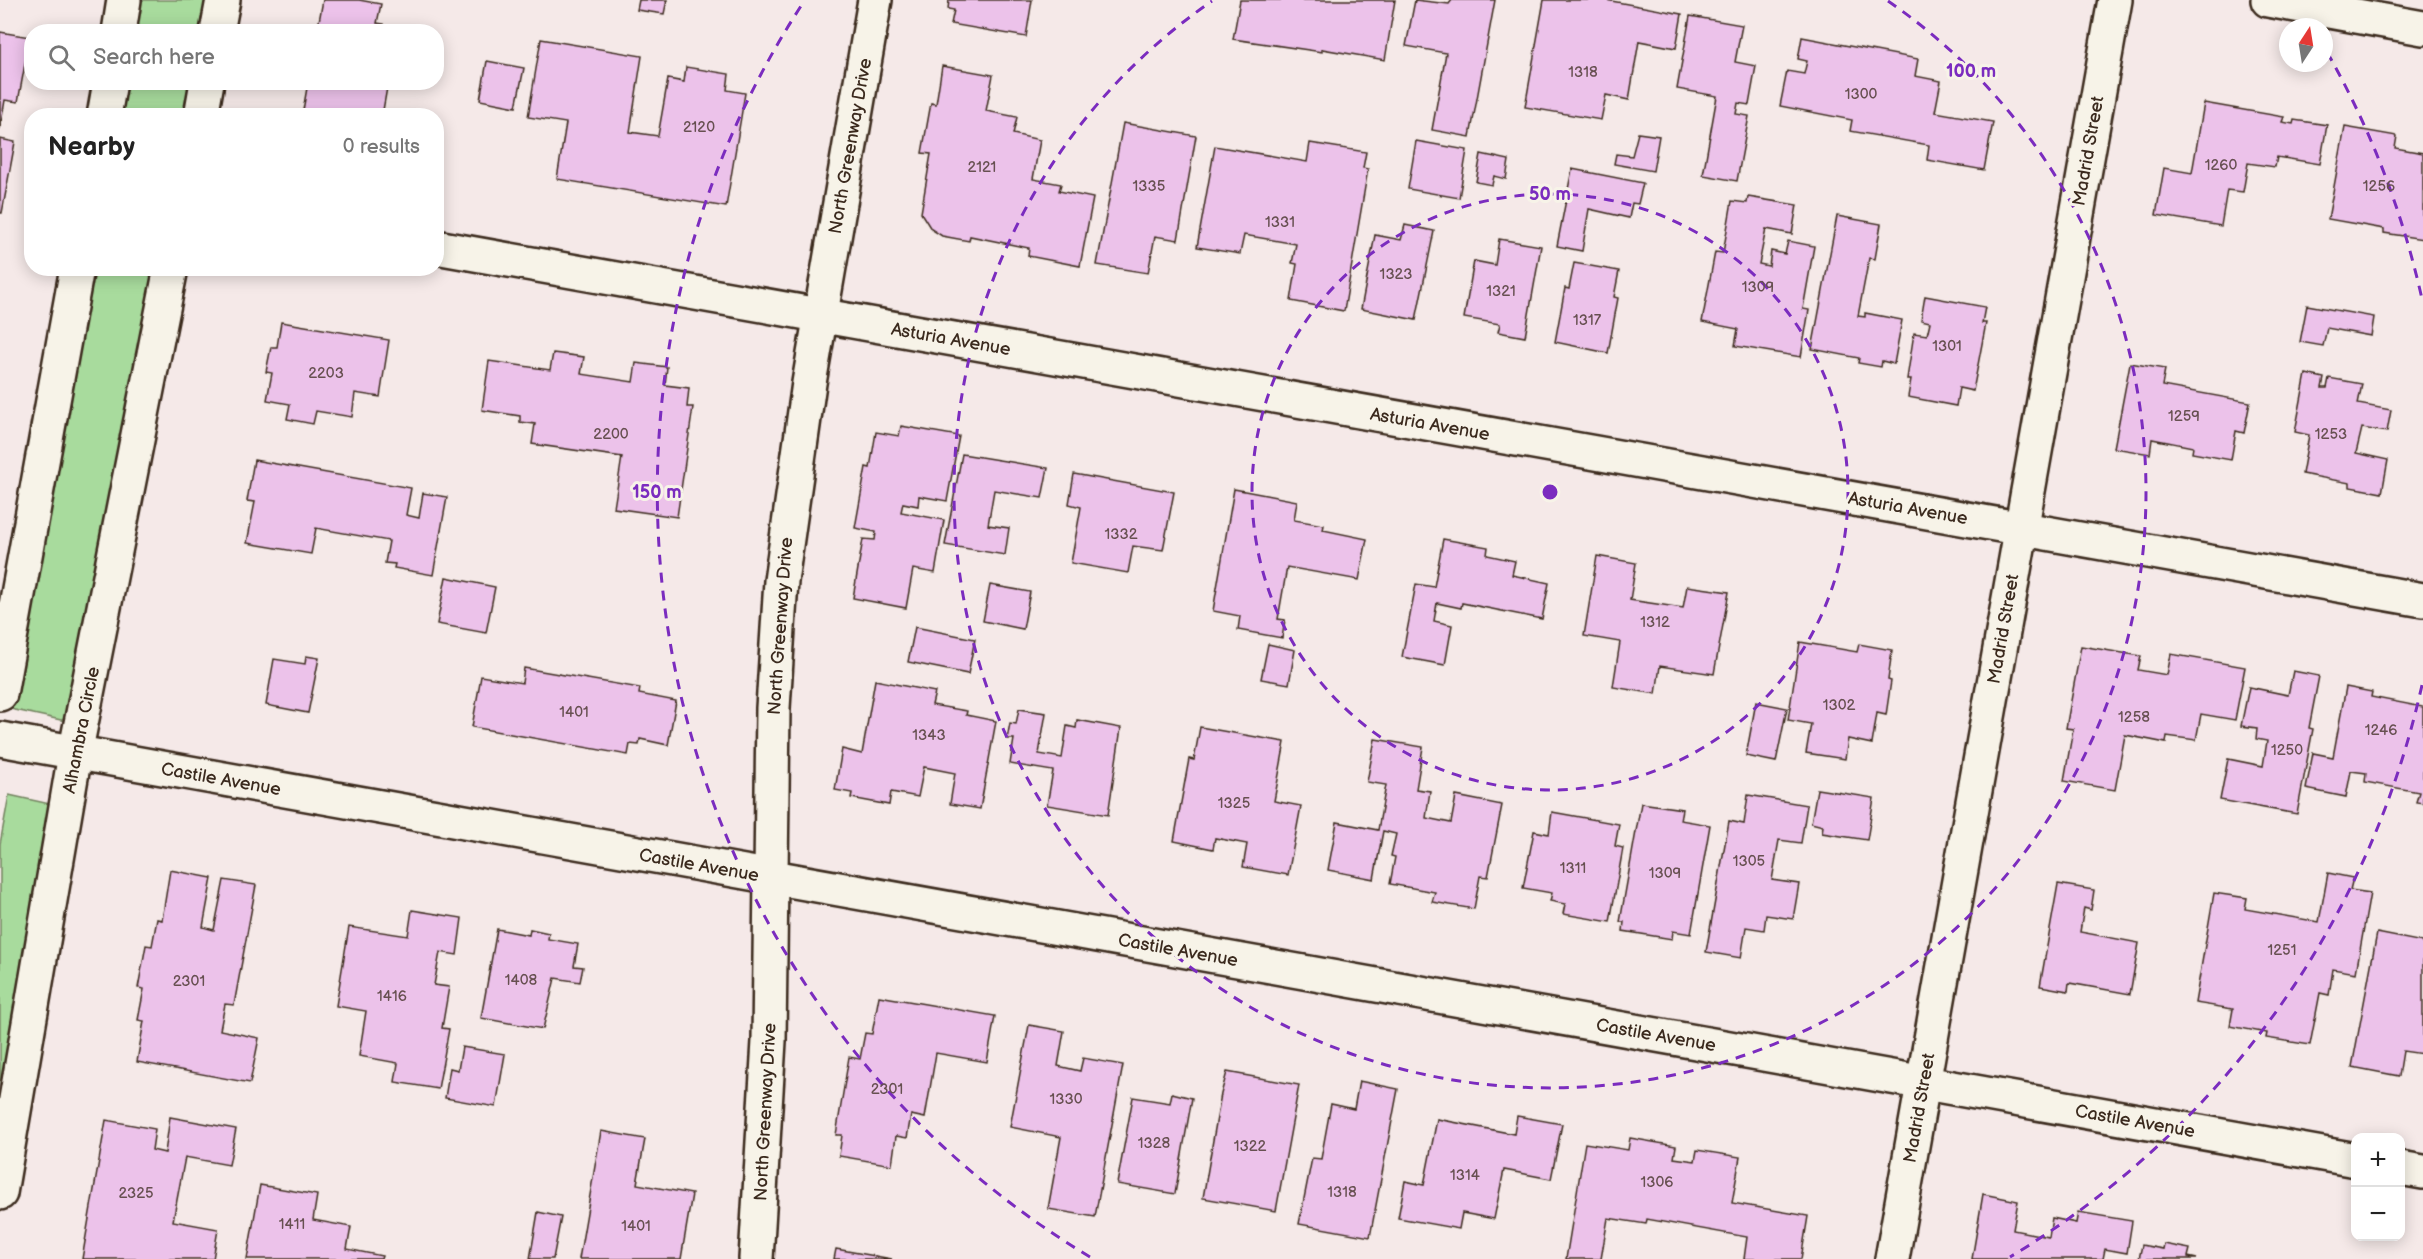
<!DOCTYPE html>
<meta charset="utf-8">
<style>
body{margin:0;font-family:"Balsamiq Sans",sans-serif;background:#f6f6f6;color:#222}
.controls{position:absolute;right:18px;bottom:18px;display:grid;overflow:hidden;border-radius:12px;box-shadow:0 3px 15px #0003}
.controls button{width:54px;height:54px;display:grid;place-items:center;padding:0;border:0;border-bottom:2px solid #e0e0e0;background:#fff;color:#222;font:30px sans-serif}
.compass{position:absolute;left:2279px;top:18px;width:54px;height:54px;border-radius:50%;background:#fff;box-shadow:0 3px 15px #0003;rotate:12deg}
.list{margin:0;padding:0;list-style:none}
h2{display:flex;justify-content:space-between;align-items:center;height:78px;margin:0;padding:0 24px;font-size:26px}
h2 small{font-size:20px;font-weight:400;color:#767676}
.icon{flex:none;width:33px;height:33px;fill:none;stroke:currentColor;stroke-width:2;stroke-linecap:round;stroke-linejoin:round}
.map{position:relative;flex:none;width:2423px;height:1259px;overflow:hidden}
.search{position:absolute;background:#fff;box-shadow:0 3px 15px #0003;left:24px;top:24px;width:420px;height:66px;display:flex;align-items:center;gap:15px;box-sizing:border-box;padding:0 21px;border-radius:24px;color:#767676;font-size:22px}
.panel{position:absolute;background:#fff;box-shadow:0 3px 15px #0003;left:24px;top:108px;width:420px;height:168px;border-radius:24px}
.map>svg:first-child{display:block}
.green{fill:#a8db9d;stroke:#72825e;stroke-width:1.5}
.building{fill:#ecc2ea;stroke:#3b2a1e;stroke-width:1.5}
.lines{fill:none;stroke-linecap:round;stroke-linejoin:round}
.minor-casing{stroke:#3b2a1e;stroke-width:38}
.minor{stroke:#f7f3e8;stroke-width:33}
.ring{fill:none;stroke:#7b2cbf;stroke-width:3;stroke-dasharray:10 8}
.labels{text-anchor:middle;stroke-width:6;stroke-linejoin:round;paint-order:stroke}
.number-label{font-size:15px;fill:#675051}
.street-label{font-size:18px;fill:#3b2a1e;stroke:#f7f3e8}
.centre{fill:#7b2cbf;stroke:#f7f3e8;stroke-width:3}
.ring-label{font-size:18px;text-anchor:middle;font-weight:bold;fill:#7b2cbf;stroke:#f7f3e8;stroke-width:6;stroke-linejoin:round;paint-order:stroke}
</style>
<div class="map">
<svg width="2423" height="1259" viewBox="0 0 2423 1259">
<rect width="100%" height="100%" fill="#f5e9e8"/>
<filter id="ink" filterUnits="userSpaceOnUse"><feTurbulence type="fractalNoise" baseFrequency=".0167" numOctaves="2"/><feDisplacementMap in="SourceGraphic" scale="12" xChannelSelector="R" yChannelSelector="G"/><feConvolveMatrix kernelMatrix="1 2 1 2 8 2 1 2 1" color-interpolation-filters="sRGB"/></filter>
<g filter="url(#ink)">
<g class="green">
<polygon points="138,0 208,0 203,31 132,32"/>
<polygon points="123,83 194,83 188,115 117,116"/>
<polygon points="93,269 160,269 75,723 10,709"/>
<polygon points="9,795 59,806 0,1104 0,844"/>
</g>
<g class="building">
<polygon points="323,0 359,0 381,4 377,23 384,24 382,32 317,32"/>
<polygon points="639,0 667,0 664,14 637,10"/>
<polygon points="949,0 1032,0 1026,37 951,24 954,10 948,9"/>
<polygon points="1240,0 1395,0 1385,60 1322,49 1322,52 1233,39"/>
<polygon points="1415,0 1449,4 1452,0 1495,0 1470,137 1432,130 1446,53 1406,46"/>
<polygon points="1544,0 1606,0 1682,14 1676,48 1639,41 1629,100 1606,95 1601,120 1525,107"/>
<polygon points="1690,16 1742,25 1735,62 1756,66 1749,105 1738,103 1736,114 1749,116 1737,181 1703,175 1717,96 1677,89"/>
<polygon points="0,32 30,37 18,102 5,100 0,129"/>
<polygon points="1802,37 1918,59 1915,76 1941,81 1935,112 1993,122 1984,170 1927,160 1929,145 1850,131 1852,120 1780,106 1787,71 1804,74 1807,61 1798,59"/>
<polygon points="541,39 642,56 630,132 658,136 668,79 684,82 686,67 729,74 727,90 745,93 726,207 557,179 566,123 528,117"/>
<polygon points="487,61 524,68 516,107 480,100"/>
<polygon points="942,66 993,75 986,111 1017,117 1013,134 1040,140 1033,179 1061,184 1059,191 1093,198 1080,266 1028,256 1029,248 970,236 969,241 942,236 931,229 921,213 931,154 922,153 931,103 936,104"/>
<polygon points="308,82 388,82 382,116 344,111 344,116 302,116"/>
<polygon points="2204,103 2284,117 2282,122 2293,124 2294,120 2327,125 2320,164 2277,157 2275,167 2248,163 2243,192 2227,190 2221,226 2156,215 2164,168 2192,173"/>
<polygon points="1123,123 1196,136 1178,240 1155,236 1148,273 1097,265"/>
<polygon points="2345,127 2397,136 2395,148 2423,153 2423,239 2384,233 2384,229 2328,219"/>
<polygon points="1638,133 1659,136 1653,171 1614,164 1616,154 1632,156"/>
<polygon points="0,139 15,142 2,213 0,213"/>
<polygon points="1416,141 1467,150 1459,198 1408,189"/>
<polygon points="1310,143 1366,152 1363,168 1368,169 1344,311 1291,301 1297,264 1292,263 1296,244 1244,235 1240,254 1197,247 1215,146 1307,162"/>
<polygon points="1481,154 1509,160 1506,179 1494,176 1492,185 1476,182"/>
<polygon points="1572,169 1643,183 1638,204 1632,203 1629,218 1589,209 1582,251 1557,246"/>
<polygon points="1748,197 1797,205 1792,234 1766,229 1759,264 1769,266 1771,251 1785,254 1788,241 1814,246 1803,309 1809,310 1801,357 1735,346 1738,329 1702,322 1715,252 1723,253 1732,201 1747,203"/>
<polygon points="1837,216 1881,224 1875,259 1869,258 1858,316 1865,317 1865,313 1902,320 1894,364 1882,361 1881,367 1858,363 1859,358 1812,349"/>
<polygon points="1405,225 1434,231 1416,320 1361,309 1375,235 1401,240"/>
<polygon points="1499,239 1541,246 1525,337 1498,332 1500,324 1464,318 1474,261 1495,265"/>
<polygon points="1574,263 1619,271 1614,297 1618,298 1608,353 1555,342 1565,288 1569,289"/>
<polygon points="1925,296 1985,307 1982,323 1986,323 1973,391 1959,388 1956,406 1908,397 1911,379 1907,379 1914,333 1927,335 1930,322 1921,320"/>
<polygon points="2307,305 2374,317 2371,336 2327,328 2323,346 2300,342"/>
<polygon points="281,322 389,340 380,397 355,393 352,417 316,411 313,424 287,419 290,404 267,400 272,373 266,372 271,347 277,347"/>
<polygon points="553,353 584,357 581,374 633,382 636,363 667,367 665,385 689,388 687,407 693,407 677,517 614,508 622,457 532,444 535,424 520,422 520,416 482,410 489,361 550,370"/>
<polygon points="2130,363 2165,369 2162,386 2250,402 2244,433 2236,431 2231,460 2192,453 2193,447 2152,439 2150,454 2114,448"/>
<polygon points="2306,374 2324,378 2322,388 2327,388 2329,378 2362,384 2358,404 2391,410 2387,432 2362,428 2356,453 2388,460 2382,493 2350,487 2350,483 2302,474 2309,435 2295,432"/>
<polygon points="901,426 959,436 947,501 919,496 918,506 903,503 901,512 944,520 935,573 913,569 906,608 853,598 863,539 875,540 876,532 855,528 866,467 870,468 876,432 899,436"/>
<polygon points="962,454 1048,468 1042,498 994,490 988,525 1009,528 1005,555 945,545"/>
<polygon points="254,460 411,488 406,515 419,518 423,493 447,497 433,575 394,568 395,564 385,563 389,541 316,528 311,554 247,543 255,502 247,501"/>
<polygon points="1074,474 1174,492 1163,550 1133,546 1128,573 1071,563 1081,507 1069,504"/>
<polygon points="1234,489 1297,501 1294,520 1324,525 1323,530 1367,539 1359,580 1287,567 1278,619 1285,620 1282,638 1238,630 1240,616 1213,611"/>
<polygon points="1443,539 1488,547 1487,555 1515,561 1512,575 1549,583 1542,619 1462,603 1461,608 1437,603 1434,621 1452,625 1445,665 1402,657 1416,584 1434,587"/>
<polygon points="1597,556 1636,563 1630,600 1683,608 1687,586 1729,592 1714,674 1660,666 1656,694 1613,687 1620,642 1584,636"/>
<polygon points="446,577 495,587 486,633 437,624"/>
<polygon points="990,585 1030,592 1023,629 983,621"/>
<polygon points="915,627 975,639 968,674 908,662"/>
<polygon points="1800,642 1857,652 1859,644 1892,650 1888,680 1891,681 1886,715 1877,713 1872,744 1848,739 1845,759 1806,753 1811,724 1788,720"/>
<polygon points="1268,644 1295,650 1289,684 1261,679"/>
<polygon points="2081,646 2141,656 2138,670 2167,675 2171,654 2245,667 2235,720 2201,714 2196,740 2167,736 2166,743 2125,735 2115,790 2064,781 2073,729 2066,728"/>
<polygon points="306,656 319,658 308,713 266,705 274,659 305,664"/>
<polygon points="524,668 640,688 639,694 676,701 668,745 640,739 639,745 630,744 628,755 472,727 481,676 522,683"/>
<polygon points="2293,671 2319,676 2309,728 2313,729 2297,814 2220,800 2228,759 2263,766 2267,741 2256,739 2257,728 2241,726 2249,687 2288,695"/>
<polygon points="875,680 935,692 932,705 967,711 966,715 996,721 980,809 950,804 955,773 924,767 918,797 891,792 889,805 851,798 852,793 835,790 842,749 862,754"/>
<polygon points="2346,687 2372,692 2371,697 2423,707 2423,803 2416,802 2419,792 2365,782 2366,773 2351,771 2346,797 2306,789 2313,753 2333,757"/>
<polygon points="1756,702 1787,708 1776,762 1746,756"/>
<polygon points="1019,709 1046,713 1039,754 1062,758 1067,726 1076,728 1077,720 1121,728 1108,815 1047,805 1053,771 1010,764 1014,739 1007,739 1010,723 1016,724"/>
<polygon points="1200,727 1285,742 1274,801 1301,806 1288,875 1243,867 1247,844 1215,838 1213,849 1174,841 1189,759 1194,760"/>
<polygon points="1375,739 1423,747 1416,789 1430,791 1426,818 1451,823 1456,796 1502,805 1488,877 1480,876 1474,909 1432,902 1435,892 1390,884 1395,857 1391,856 1396,834 1383,831 1374,879 1328,870 1337,822 1378,830 1386,785 1367,782"/>
<polygon points="1817,789 1874,798 1867,840 1822,833 1823,826 1811,823"/>
<polygon points="1748,795 1807,805 1801,843 1779,840 1772,880 1799,884 1793,919 1766,915 1764,930 1746,927 1741,958 1706,952 1729,821 1744,824"/>
<polygon points="1641,803 1682,809 1680,820 1710,825 1691,934 1673,931 1672,939 1623,931 1624,922 1620,922"/>
<polygon points="1552,812 1619,824 1615,846 1623,848 1610,922 1563,914 1565,904 1550,901 1552,893 1523,888 1534,831 1549,834"/>
<polygon points="170,870 212,878 203,927 214,930 224,880 256,885 234,1005 225,1004 220,1030 259,1038 250,1083 137,1062 144,1021 138,1020 144,989 138,988 146,945 152,946 157,919 162,920"/>
<polygon points="2328,873 2353,878 2350,890 2370,893 2356,973 2333,969 2329,995 2320,993 2310,1045 2266,1038 2267,1033 2230,1026 2233,1009 2195,1003 2214,893 2247,898 2245,909 2319,922"/>
<polygon points="2058,884 2094,890 2091,910 2084,908 2080,932 2139,943 2130,994 2069,983 2068,991 2040,986"/>
<polygon points="412,910 462,918 457,955 440,952 434,985 449,987 442,1028 449,1029 438,1089 395,1082 398,1063 359,1056 366,1011 336,1006 349,927 408,936"/>
<polygon points="497,929 529,935 530,929 549,933 548,939 578,944 574,966 583,967 580,982 555,978 543,1029 481,1018"/>
<polygon points="2377,933 2423,942 2423,1054 2403,1051 2399,1076 2352,1067"/>
<polygon points="879,996 995,1016 987,1062 936,1053 925,1118 911,1115 907,1138 896,1136 892,1165 839,1156 842,1135 836,1135 849,1057 860,1059 865,1033 872,1034"/>
<polygon points="1029,1025 1064,1031 1058,1066 1080,1071 1083,1058 1123,1065 1095,1217 1048,1209 1061,1137 1010,1127"/>
<polygon points="462,1047 505,1054 496,1107 445,1098 450,1068 458,1070"/>
<polygon points="1227,1072 1299,1085 1276,1211 1203,1198 1221,1094"/>
<polygon points="1359,1081 1398,1089 1370,1237 1299,1224 1312,1158 1321,1159 1331,1104 1354,1109"/>
<polygon points="1172,1093 1192,1098 1175,1194 1117,1184 1133,1097 1170,1103"/>
<polygon points="1517,1116 1562,1124 1551,1179 1504,1170 1494,1219 1462,1213 1459,1229 1398,1218 1405,1181 1424,1185 1437,1119 1514,1134"/>
<polygon points="170,1117 236,1129 229,1165 185,1157 173,1221 218,1229 213,1259 82,1259 106,1120 155,1129 152,1150 165,1153"/>
<polygon points="601,1131 645,1139 637,1184 692,1194 681,1259 579,1259"/>
<polygon points="1630,1138 1676,1146 1674,1158 1695,1161 1697,1150 1740,1157 1732,1203 1808,1216 1801,1259 1744,1259 1747,1237 1647,1219 1646,1224 1608,1218 1601,1259 1566,1259 1585,1143 1628,1150"/>
<polygon points="260,1185 317,1195 313,1220 351,1227 347,1249 382,1256 381,1259 247,1259"/>
<polygon points="1983,1194 2018,1201 2013,1230 2049,1237 2052,1218 2076,1223 2078,1212 2132,1221 2127,1253 2105,1249 2103,1259 1972,1259"/>
<polygon points="538,1212 561,1217 553,1259 530,1259"/>
<polygon points="2164,1244 2190,1249 2188,1257 2197,1259 2139,1259 2142,1245 2163,1249"/>
<polygon points="836,1249 892,1259 834,1259"/>
</g>
<g class="lines">
<g class="minor-casing">
<g id="minor">
<polyline points="2268,0 2423,28"/>
<polyline points="119,32 124,0"/>
<polyline points="217,32 223,0"/>
<polyline points="104,116 110,82"/>
<polyline points="201,116 207,82"/>
<polyline points="436,247 2423,600"/>
<polyline points="0,694 77,268"/>
<polyline points="0,739 2356,1160"/>
<polyline points="2400,1168 2423,1172"/>
<polyline points="0,1193 75,754 171,268"/>
<polyline points="756,1259 769,1041 773,708 781,581 809,383 875,0"/>
<polyline points="1892,1259 2115,0"/>
</g>
</g>
<use href="#minor" class="minor"/>
</g>
</g>
<g class="ring">
<circle cx="1550" cy="492" r="298"/>
<path d="M1888 1A596 596 0 1 1 1212 1"/>
<path d="M2422 685A893 893 0 0 1 2010 1257M1090 1257A893 893 0 0 1 801 6M2327 52A893 893 0 0 1 2422 299"/>
</g>
<g class="labels">
<g class="number-label">
<text x="1583" y="77">1318</text>
<text x="1861" y="99">1300</text>
<text x="699" y="132">2120</text>
<text x="2221" y="170">1260</text>
<text x="982" y="172">2121</text>
<text x="1149" y="191">1335</text>
<text x="2379" y="191">1256</text>
<text x="1280" y="227">1331</text>
<text x="1396" y="279">1323</text>
<text x="1758" y="292">1309</text>
<text x="1501" y="296">1321</text>
<text x="1587" y="325">1317</text>
<text x="1947" y="351">1301</text>
<text x="326" y="378">2203</text>
<text x="2184" y="421">1259</text>
<text x="611" y="439">2200</text>
<text x="2331" y="439">1253</text>
<text x="1121" y="539">1332</text>
<text x="1655" y="627">1312</text>
<text x="1839" y="710">1302</text>
<text x="574" y="717">1401</text>
<text x="2134" y="722">1258</text>
<text x="2381" y="735">1246</text>
<text x="929" y="740">1343</text>
<text x="2287" y="755">1250</text>
<text x="1234" y="808">1325</text>
<text x="1749" y="866">1305</text>
<text x="1573" y="873">1311</text>
<text x="1665" y="878">1309</text>
<text x="2282" y="955">1251</text>
<text x="521" y="985">1408</text>
<text x="189" y="986">2301</text>
<text x="392" y="1001">1416</text>
<text x="887" y="1094">2301</text>
<text x="1066" y="1104">1330</text>
<text x="1154" y="1148">1328</text>
<text x="1250" y="1151">1322</text>
<text x="1465" y="1180">1314</text>
<text x="1657" y="1187">1306</text>
<text x="1342" y="1197">1318</text>
<text x="136" y="1198">2325</text>
<text x="292" y="1229">1411</text>
<text x="636" y="1231">1401</text>
</g>
<g class="street-label">
<text transform="translate(850 146) rotate(-80)" y="6">North Greenway Drive</text>
<text transform="translate(2088 151) rotate(-80)" y="6">Madrid Street</text>
<text transform="translate(951 339) rotate(10)" y="6">Asturia Avenue</text>
<text transform="translate(1430 424) rotate(10)" y="6">Asturia Avenue</text>
<text transform="translate(1908 508) rotate(10)" y="6">Asturia Avenue</text>
<text transform="translate(780 626) rotate(-86)" y="6">North Greenway Drive</text>
<text transform="translate(2003 629) rotate(-80)" y="6">Madrid Street</text>
<text transform="translate(81 730) rotate(-79)" y="6">Alhambra Circle</text>
<text transform="translate(221 779) rotate(10)" y="6">Castile Avenue</text>
<text transform="translate(699 865) rotate(10)" y="6">Castile Avenue</text>
<text transform="translate(1178 950) rotate(10)" y="6">Castile Avenue</text>
<text transform="translate(1656 1035) rotate(10)" y="6">Castile Avenue</text>
<text transform="translate(1919 1108) rotate(-80)" y="6">Madrid Street</text>
<text transform="translate(765 1112) rotate(-87)" y="6">North Greenway Drive</text>
<text transform="translate(2135 1121) rotate(10)" y="6">Castile Avenue</text>
</g>
</g>
<circle cx="1550" cy="492" r="9" class="centre"/>
<g class="ring-label">
<text x="1971" y="77">100 m</text>
<text x="1550" y="200">50 m</text>
<text x="657" y="498">150 m</text>
</g>
</svg>
<div class="controls">
<button>+</button>
<button>−</button>
</div>
<svg class="compass" viewBox="-18 -18 36 36"><path d="M0-13l5 13h-10z" fill="#e53935"/><path d="M0 13l5-13h-10z" fill="#767676"/></svg>
<div class="search"><svg class="icon" aria-label="search" viewBox="0 0 24 24"><circle cx="10" cy="10" r="6"/><path d="M15 15l6 6"/></svg>Search here</div>
<section class="panel">
<h2>Nearby<small>0 results</small></h2>
<ul class="list">
</ul>
</section>
</div>
